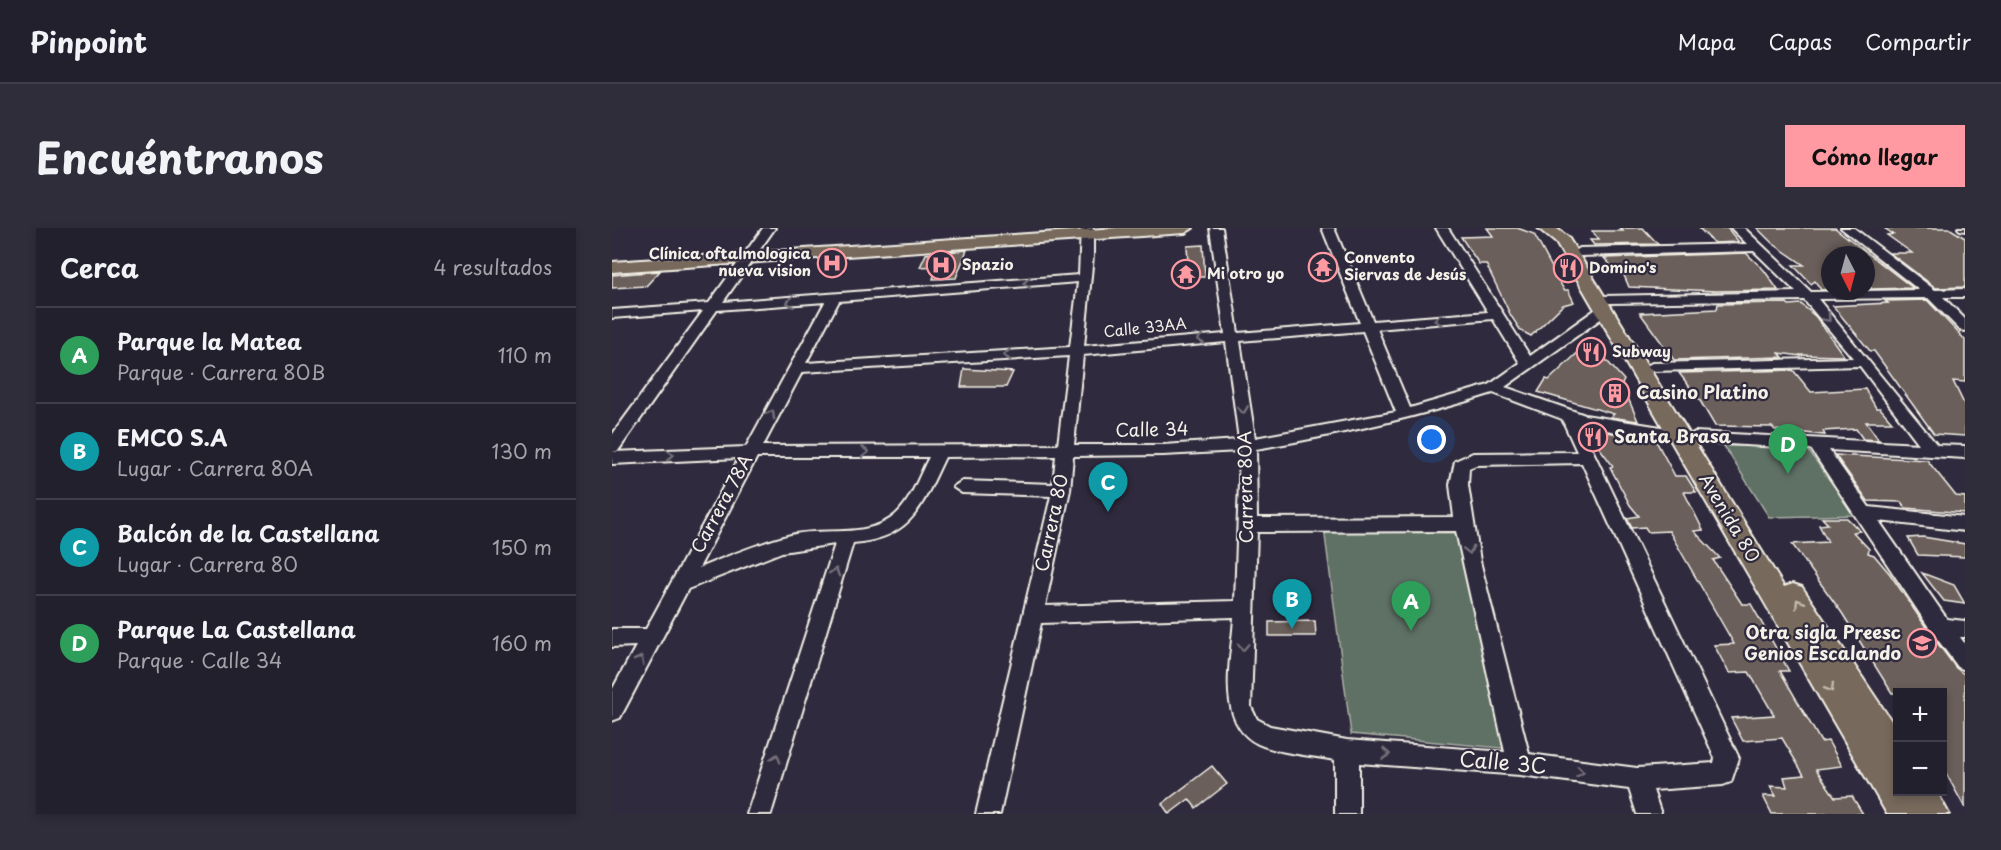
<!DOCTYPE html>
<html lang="es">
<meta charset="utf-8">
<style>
body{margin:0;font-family:"Playpen Sans",sans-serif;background:#2f2d3a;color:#f1f3f6}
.controls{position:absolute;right:18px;bottom:18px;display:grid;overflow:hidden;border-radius:0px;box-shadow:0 3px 9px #0003}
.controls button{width:54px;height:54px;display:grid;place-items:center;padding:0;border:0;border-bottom:2px solid #403e4a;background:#23202e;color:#f1f3f6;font:30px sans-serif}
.compass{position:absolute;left:1209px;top:18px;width:54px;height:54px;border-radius:50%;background:#23202e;box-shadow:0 3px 9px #0003;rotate:174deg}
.you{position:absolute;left:820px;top:212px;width:21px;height:21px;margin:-15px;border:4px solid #fff;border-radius:50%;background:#1a73e8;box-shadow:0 0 0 9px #1a73e833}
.badge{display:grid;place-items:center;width:39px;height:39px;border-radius:50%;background:#ff9aa2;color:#fff;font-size:20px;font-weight:700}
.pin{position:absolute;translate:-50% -50px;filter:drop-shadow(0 2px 3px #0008)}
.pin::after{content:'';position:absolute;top:32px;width:21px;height:18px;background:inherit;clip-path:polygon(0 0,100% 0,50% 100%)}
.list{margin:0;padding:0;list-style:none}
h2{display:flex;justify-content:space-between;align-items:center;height:78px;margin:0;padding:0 24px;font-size:26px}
h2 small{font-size:20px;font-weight:400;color:#a3a3aa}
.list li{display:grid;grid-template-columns:39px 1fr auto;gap:18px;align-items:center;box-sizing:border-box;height:96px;padding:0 24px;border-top:2px solid #403e4a}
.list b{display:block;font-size:22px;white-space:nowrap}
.list p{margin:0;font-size:20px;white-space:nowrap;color:#a3a3aa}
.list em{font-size:20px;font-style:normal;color:#a3a3aa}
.map{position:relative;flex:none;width:1353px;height:586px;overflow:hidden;border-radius:0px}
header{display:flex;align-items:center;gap:36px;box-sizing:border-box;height:84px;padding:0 30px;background:#23202e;border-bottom:2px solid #403e4a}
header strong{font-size:28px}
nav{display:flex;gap:33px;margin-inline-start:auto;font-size:21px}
.intro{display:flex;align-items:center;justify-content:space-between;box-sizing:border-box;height:144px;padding:0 36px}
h1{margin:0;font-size:42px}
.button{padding:15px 27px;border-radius:0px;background:#ff9aa2;color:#111;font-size:21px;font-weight:700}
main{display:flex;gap:36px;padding:0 36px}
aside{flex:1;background:#23202e;border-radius:0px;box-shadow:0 3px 9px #0003}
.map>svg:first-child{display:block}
.green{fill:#5f6f65;stroke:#aab0a6;stroke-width:1.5}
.building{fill:#6b5e5a;stroke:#f4f1e8;stroke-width:1.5}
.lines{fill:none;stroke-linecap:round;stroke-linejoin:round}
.minor-casing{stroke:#f4f1e8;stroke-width:4}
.major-casing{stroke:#f4f1e8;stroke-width:4}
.minor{fill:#2f2a3d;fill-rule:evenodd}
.major{fill:#77695c;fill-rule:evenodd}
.oneway{stroke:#747079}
.oneway2{stroke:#c2bbb0}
.labels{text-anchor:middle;stroke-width:4.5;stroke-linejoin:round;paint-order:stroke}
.far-poi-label{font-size:15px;font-weight:bold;fill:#f4f1e8;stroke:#2f2a3d;text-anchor:start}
.far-street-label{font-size:15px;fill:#f4f1e8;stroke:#2f2a3d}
.poi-label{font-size:18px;font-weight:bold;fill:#f4f1e8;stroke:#2f2a3d;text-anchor:start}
.street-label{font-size:18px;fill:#f4f1e8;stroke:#2f2a3d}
.near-street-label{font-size:21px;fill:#f4f1e8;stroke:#2f2a3d}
</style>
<header>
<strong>Pinpoint</strong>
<nav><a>Mapa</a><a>Capas</a><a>Compartir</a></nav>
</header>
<div class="intro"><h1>Encuéntranos</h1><a class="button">Cómo llegar</a></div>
<main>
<aside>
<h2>Cerca<small>4 resultados</small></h2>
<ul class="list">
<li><span class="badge" style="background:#2e9e5b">A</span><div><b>Parque la Matea</b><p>Parque · Carrera 80B</p></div><em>110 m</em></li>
<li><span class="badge" style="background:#0f9aa8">B</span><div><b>EMCO S.A</b><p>Lugar · Carrera 80A</p></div><em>130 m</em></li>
<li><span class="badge" style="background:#0f9aa8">C</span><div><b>Balcón de la Castellana</b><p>Lugar · Carrera 80</p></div><em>150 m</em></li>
<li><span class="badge" style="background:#2e9e5b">D</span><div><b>Parque La Castellana</b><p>Parque · Calle 34</p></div><em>160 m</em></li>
</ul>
</aside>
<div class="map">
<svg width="1353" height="586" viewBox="0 0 1353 586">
<rect width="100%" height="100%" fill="#2f2a3d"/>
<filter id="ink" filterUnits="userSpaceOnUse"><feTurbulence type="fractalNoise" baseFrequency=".0167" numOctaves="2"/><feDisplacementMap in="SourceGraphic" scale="12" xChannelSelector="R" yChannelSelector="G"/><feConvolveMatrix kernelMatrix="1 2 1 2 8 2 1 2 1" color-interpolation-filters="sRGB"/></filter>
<g filter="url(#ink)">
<g class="green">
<polygon points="1112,218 1193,218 1243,287 1157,289"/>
<polygon points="847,299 900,521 739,506 712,300"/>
</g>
<g class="building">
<polygon points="875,0 905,0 922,6 952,62 956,62 962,74 951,77 919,108 909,103 899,88 874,36 867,36 849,9 881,8"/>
<polygon points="1008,0 1031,0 1046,16 982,17 978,12 987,12 980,3 1011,3"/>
<polygon points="1087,0 1115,0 1127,14 1102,15"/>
<polygon points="1145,0 1223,0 1301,60 1260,61 1254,55 1254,27 1218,27 1218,61 1209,62 1203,53 1199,56 1181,37 1192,37 1160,15"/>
<polygon points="1272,0 1337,0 1353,10 1353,59 1324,60 1278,25 1300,25 1275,7 1281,6"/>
<polygon points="591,17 593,49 577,49 575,18"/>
<polygon points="355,22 344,50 321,51 325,38 308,39 314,26"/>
<polygon points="1134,25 1152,42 1166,62 1104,63 1017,59 1011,45 1006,45 992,30"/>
<polygon points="48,43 34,58 0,60 0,47"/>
<polygon points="1315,72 1353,112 1353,154 1341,153 1353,178 1353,208 1322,206 1262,123 1258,123 1221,78 1276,75 1273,73"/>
<polygon points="1175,75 1177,77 1189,76 1204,89 1232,128 1188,127 1189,128 1167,125 1171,129 1062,132 1028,85 1105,81 1106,76"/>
<polygon points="984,114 995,133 1012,152 1010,156 1026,193 998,189 1002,186 926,164 934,151 937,152 976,115"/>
<polygon points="352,141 401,144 394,159 349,159"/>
<polygon points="1181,142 1199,164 1253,161 1264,180 1268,180 1280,194 1254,194 1267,212 1251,211 1244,201 1211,203 1213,207 1163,202 1160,199 1103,198 1087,171 1067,145"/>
<polygon points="979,201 1044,213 1063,248 1074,248 1084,264 1072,264 1091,302 1082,303 1108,330 1101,332 1130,376 1139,376 1177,443 1168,443 1209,514 1216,513 1230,538 1204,541 1223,569 1240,568 1251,586 1160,586 1151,568 1164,568 1158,558 1175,559 1172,549 1192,547 1170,510 1131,513 1119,490 1162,487 1137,444 1117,445 1102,417 1122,416 1057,303 1036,304 1033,299 1020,300 1015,290 1027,288 1018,277 998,239 1001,238 981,211 976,203"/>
<polygon points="1223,227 1315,232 1344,268 1353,269 1353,285 1294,280 1289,274 1256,273"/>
<polygon points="1210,290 1235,290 1248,303 1241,304 1257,321 1256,325 1262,327 1278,346 1318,405 1344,440 1353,447 1353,580 1330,538 1330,465 1280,465 1230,385 1180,316 1216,314 1207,297 1216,296"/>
<polygon points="1311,309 1353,316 1353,329 1306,327 1296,310"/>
<polygon points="1310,345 1342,357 1353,376 1332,373"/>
<polygon points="703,393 704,408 657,408 657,394"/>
<polygon points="600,538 615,556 584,580 577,571 557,586 550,576"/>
</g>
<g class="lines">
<g class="minor-casing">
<g id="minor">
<path d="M151,0H163L111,74L467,47L469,0H481V28L472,118L613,106L598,0H610L626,105L748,95L710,0H722L761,93L876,84L824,0H836L918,128L987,79H997V85L893,159L973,187L1068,202L1076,207C1067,220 986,200 968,196L1127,530L1119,554L1111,557L1041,562L1049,586H1025L1017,561L908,547L747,535V586H723V532C699,527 669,526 646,516C602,494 620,430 622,389L429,395L388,586H364L439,268L350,265L341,259L350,253L441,256L444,228L333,229C310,276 302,310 241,315L159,586H135L223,316L170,324L76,361L8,490L0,493V462L24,418L0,419V401H34L127,230L0,236V207L91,83L0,90V82L97,75ZM466,54L458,119L194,135L227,73ZM213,74L134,219L0,224L6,223L105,82ZM881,91L908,135L877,157L798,180L765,101ZM751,103L784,184L643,210L628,113ZM614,114L627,212L551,217H462L471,127ZM457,128L446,217L151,218L190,144ZM881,165L950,191L965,224L861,225L843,233L838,257L842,289L645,290L644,221C725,207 803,190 881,165ZM628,223L623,373L433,378L458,262L461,228L551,227ZM145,229H317C306,249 298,278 278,291C252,309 213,300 183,306C150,314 118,327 87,340ZM970,235L1103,530L1102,535L1025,540L917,526L868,333L856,257L857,240L864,237ZM844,303L893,524L735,512L658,498L645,491L639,479L645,304Z"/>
<polygon points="1119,0 1132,0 1199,64 1307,62 1229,0 1242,0 1323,62 1353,61 1353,69 1331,69 1353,91 1353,103 1348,102 1316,70 1206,71 1325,217 1353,218 1353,230 1217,222 1257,279 1353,289 1353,303 1267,293 1335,391 1353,393 1353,409 1348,409 1353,416 1353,442 1346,439 1320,404 1199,221 1083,214 1075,209 1083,204 1307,216 1248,138 1040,143 1033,139 1040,135 1241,130 1192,72 997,75 990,71 992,68 1184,64 1142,23 968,28 962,24 968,20 1135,16"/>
<polygon points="1346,0 1353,0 1353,3 1348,2"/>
</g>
</g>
<g class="major-casing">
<g id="major">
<polygon points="505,0 581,0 573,5 0,44 0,34"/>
<polygon points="926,0 944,0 956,9 1172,359 1181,356 1190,359 1286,503 1286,564 1325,564 1337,586 1275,586 950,25 944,15"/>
</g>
</g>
<use href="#minor" class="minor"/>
<use href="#major" class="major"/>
</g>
<defs><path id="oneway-chevron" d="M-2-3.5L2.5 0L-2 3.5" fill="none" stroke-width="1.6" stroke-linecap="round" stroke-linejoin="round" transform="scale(1.5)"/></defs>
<g class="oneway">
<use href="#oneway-chevron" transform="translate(415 55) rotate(175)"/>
<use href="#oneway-chevron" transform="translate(178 74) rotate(176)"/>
<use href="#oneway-chevron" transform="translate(1215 90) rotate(49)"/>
<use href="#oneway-chevron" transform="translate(826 92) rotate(175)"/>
<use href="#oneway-chevron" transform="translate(589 111) rotate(174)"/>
<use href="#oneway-chevron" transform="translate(395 127) rotate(177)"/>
<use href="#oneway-chevron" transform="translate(631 182) rotate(82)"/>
<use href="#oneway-chevron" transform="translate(159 186) rotate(-61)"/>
<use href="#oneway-chevron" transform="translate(253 224)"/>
<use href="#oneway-chevron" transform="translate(58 227) rotate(-2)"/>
<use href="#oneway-chevron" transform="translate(857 322) rotate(76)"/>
<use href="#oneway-chevron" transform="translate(223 344) rotate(-73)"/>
<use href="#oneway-chevron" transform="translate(631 419) rotate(93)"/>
<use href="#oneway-chevron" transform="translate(28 432) rotate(-62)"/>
<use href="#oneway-chevron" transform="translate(774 526) rotate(4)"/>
<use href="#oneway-chevron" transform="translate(164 530) rotate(-73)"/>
<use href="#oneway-chevron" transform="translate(968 544) rotate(8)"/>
</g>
<g class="oneway2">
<use href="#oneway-chevron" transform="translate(1187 375) rotate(-122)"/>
<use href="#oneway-chevron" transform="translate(1218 460) rotate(59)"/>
</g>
</g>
<defs>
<g id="hospital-ring" transform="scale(1.5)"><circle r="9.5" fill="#2f2a3d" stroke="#ff9aa2" stroke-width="1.5"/><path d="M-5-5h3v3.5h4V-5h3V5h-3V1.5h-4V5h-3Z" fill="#ff9aa2"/></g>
<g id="temple-ring" transform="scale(1.5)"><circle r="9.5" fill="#2f2a3d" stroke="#ff9aa2" stroke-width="1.5"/><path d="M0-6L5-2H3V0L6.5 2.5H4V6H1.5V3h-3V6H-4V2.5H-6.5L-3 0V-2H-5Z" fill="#ff9aa2"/></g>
<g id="restaurant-ring" transform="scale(1.5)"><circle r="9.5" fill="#2f2a3d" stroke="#ff9aa2" stroke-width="1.5"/><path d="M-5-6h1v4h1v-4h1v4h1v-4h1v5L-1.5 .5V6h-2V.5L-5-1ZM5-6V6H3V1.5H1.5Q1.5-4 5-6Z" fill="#ff9aa2"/></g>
<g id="building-ring" transform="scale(1.5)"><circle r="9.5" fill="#2f2a3d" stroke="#ff9aa2" stroke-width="1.5"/><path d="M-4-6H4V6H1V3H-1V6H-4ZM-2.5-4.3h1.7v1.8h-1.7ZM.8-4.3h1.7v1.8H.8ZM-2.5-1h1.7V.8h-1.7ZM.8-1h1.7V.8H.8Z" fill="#ff9aa2"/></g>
<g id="school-ring" transform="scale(1.5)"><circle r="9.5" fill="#2f2a3d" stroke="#ff9aa2" stroke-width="1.5"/><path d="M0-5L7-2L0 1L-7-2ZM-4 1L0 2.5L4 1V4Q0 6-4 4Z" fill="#ff9aa2"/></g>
</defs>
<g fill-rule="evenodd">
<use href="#hospital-ring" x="220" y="35"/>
<use href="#hospital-ring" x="329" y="37"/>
<use href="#temple-ring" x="711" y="39"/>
<use href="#restaurant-ring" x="956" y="40"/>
<use href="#temple-ring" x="574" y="46"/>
<use href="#restaurant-ring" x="979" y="124"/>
<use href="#building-ring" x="1003" y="165"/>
<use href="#restaurant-ring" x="981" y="209"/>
<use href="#school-ring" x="1310" y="415"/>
</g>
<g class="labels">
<g class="far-poi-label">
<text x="199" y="31" text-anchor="end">Clínica oftalmologica<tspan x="199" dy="17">nueva vision</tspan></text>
<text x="732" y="35">Convento<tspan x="732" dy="17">Siervas de Jesús</tspan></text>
<text x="350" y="42">Spazio</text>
<text x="977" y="45">Domino's</text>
<text x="595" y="51">Mi otro yo</text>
<text x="1000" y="129">Subway</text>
</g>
<g class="far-street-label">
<text transform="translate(533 100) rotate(-6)" y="5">Calle 33AA</text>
</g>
<g class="poi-label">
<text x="1024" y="171">Casino Platino</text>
<text x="1002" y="215">Santa Brasa</text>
<text x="1289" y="411" text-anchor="end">Otra sigla Preesc<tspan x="1289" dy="21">Genios Escalando</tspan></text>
</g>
<g class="street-label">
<text transform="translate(540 202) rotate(-1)" y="6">Calle 34</text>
<text transform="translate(634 259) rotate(-91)" y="6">Carrera 80A</text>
<text transform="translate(110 276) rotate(-62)" y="6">Carrera 78A</text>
<text transform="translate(1117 290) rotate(59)" y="6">Avenida 80</text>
<text transform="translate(440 295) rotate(-78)" y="6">Carrera 80</text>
</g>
<g class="near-street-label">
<text transform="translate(891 535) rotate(5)" y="7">Calle 3C</text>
</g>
</g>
</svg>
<div class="controls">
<button>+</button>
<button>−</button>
</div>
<svg class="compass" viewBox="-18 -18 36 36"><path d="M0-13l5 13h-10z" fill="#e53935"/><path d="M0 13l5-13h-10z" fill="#a3a3aa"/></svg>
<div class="you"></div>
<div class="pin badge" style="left:799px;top:403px;background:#2e9e5b">A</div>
<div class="pin badge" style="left:680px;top:401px;background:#0f9aa8">B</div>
<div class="pin badge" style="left:496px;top:284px;background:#0f9aa8">C</div>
<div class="pin badge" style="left:1176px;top:246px;background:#2e9e5b">D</div>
</div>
</main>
